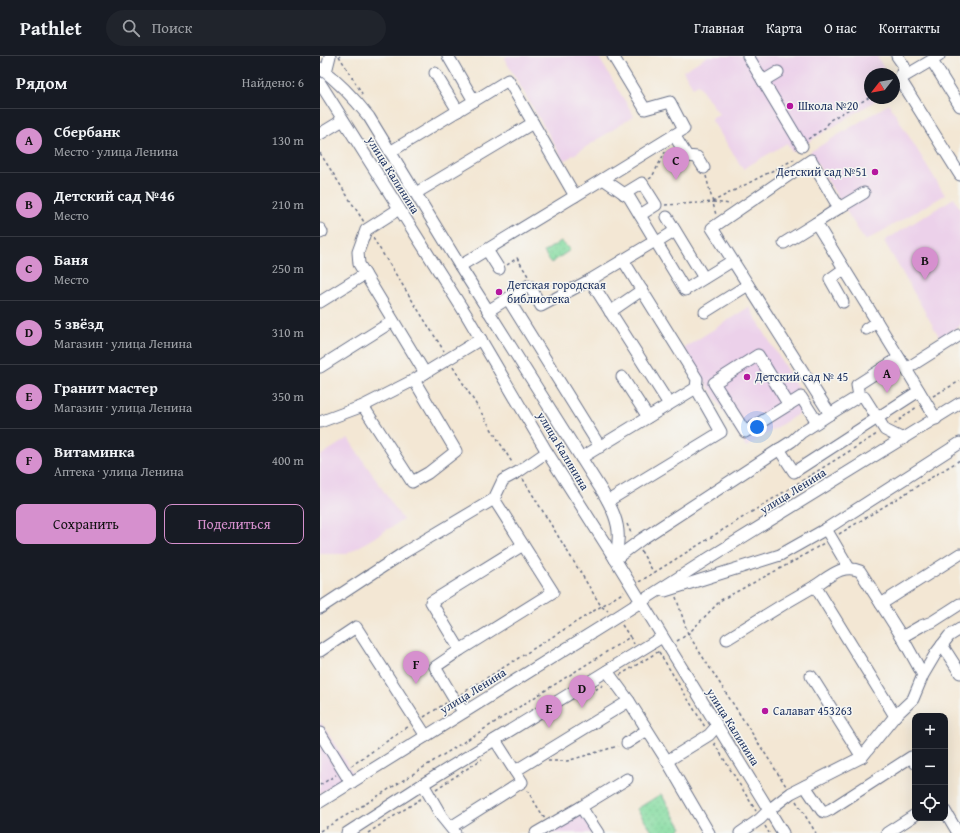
<!DOCTYPE html>
<html lang="ru">
<meta charset="utf-8">
<style>
body{margin:0;font-family:"Gentium Book Plus",serif;background:#20242c;color:#f1f3f6}
.controls{position:absolute;right:12px;bottom:12px;display:grid;overflow:hidden;border-radius:8px;box-shadow:0 4px 16px #0002}
.controls button{width:36px;height:36px;display:grid;place-items:center;padding:0;border:0;border-bottom:1px solid #363941;background:#171b24;color:#f1f3f6;font:20px sans-serif}
.compass{position:absolute;left:544px;top:12px;width:36px;height:36px;border-radius:50%;background:#171b24;box-shadow:0 4px 16px #0002;rotate:239deg}
.you{position:absolute;left:437px;top:371px;width:14px;height:14px;margin:-10px;border:3px solid #fff;border-radius:50%;background:#1a73e8;box-shadow:0 0 0 6px #1a73e833}
.badge{display:grid;place-items:center;width:26px;height:26px;border-radius:50%;background:#d690ce;color:#111;font-size:13px;font-weight:700}
.pin{position:absolute;translate:-50% -33px;filter:drop-shadow(0 1px 2px #0008)}
.pin::after{content:'';position:absolute;top:21px;width:14px;height:12px;background:inherit;clip-path:polygon(0 0,100% 0,50% 100%)}
.list{margin:0;padding:0;list-style:none}
h2{display:flex;justify-content:space-between;align-items:center;height:52px;margin:0;padding:0 16px;font-size:17px}
h2 small{font-size:13px;font-weight:400;color:#9ea1a6}
.list li{display:grid;grid-template-columns:26px 1fr auto;gap:12px;align-items:center;box-sizing:border-box;height:64px;padding:0 16px;border-top:1px solid #363941}
.list b{display:block;font-size:15px;white-space:nowrap}
.list p{margin:0;font-size:13px;white-space:nowrap;color:#9ea1a6}
.list em{font-size:13px;font-style:normal;color:#9ea1a6}
.actions{display:flex;gap:8px;padding:12px 16px}
.actions a{flex:1;padding:9px 0;border:1px solid #d690ce;border-radius:8px;text-align:center;font-size:14px;color:#d690ce}
.actions .main{background:#d690ce;color:#111}
.icon{flex:none;width:22px;height:22px;fill:none;stroke:currentColor;stroke-width:2;stroke-linecap:round;stroke-linejoin:round}
.map{position:relative;flex:none;width:640px;height:777px;overflow:hidden}
header{display:flex;align-items:center;gap:24px;box-sizing:border-box;height:56px;padding:0 20px;background:#171b24;border-bottom:1px solid #363941}
header strong{font-size:19px}
nav{display:flex;gap:22px;margin-inline-start:auto;font-size:14px}
.search{width:280px;height:36px;background:#20242c;display:flex;align-items:center;gap:10px;box-sizing:border-box;padding:0 14px;border-radius:22px;color:#9ea1a6;font-size:15px}
main{display:flex}
aside{flex:1;background:#171b24}
.map>svg:first-child{display:block}
.built{fill:#ecd1ea}
.park{fill:url(#park-dots);stroke:#50857f}
.lines{fill:none;stroke-linecap:round;stroke-linejoin:round}
.minor-casing{stroke:#676f87;stroke-width:13}
.path{stroke:#676f87;stroke-width:1.5;stroke-dasharray:3 3;stroke-linecap:butt}
.minor{stroke:#fff;stroke-width:11}
.poi-dot{fill:#b5179e;stroke:#f6f6f2;stroke-width:1.5}
.labels{text-anchor:middle;stroke-width:3;stroke-linejoin:round;paint-order:stroke}
.poi-label{font-size:12px;fill:#1b2f5e;stroke:#f6f6f2;text-anchor:start}
.street-label{font-size:12px;fill:#1b2f5e;stroke:#f6f6f2}
</style>
<header>
<strong>Pathlet</strong>
<div class="search"><svg class="icon" aria-label="search" viewBox="0 0 24 24"><circle cx="10" cy="10" r="6"/><path d="M15 15l6 6"/></svg>Поиск</div>
<nav><a>Главная</a><a>Карта</a><a>О нас</a><a>Контакты</a></nav>
</header>
<main>
<aside>
<h2>Рядом<small>Найдено: 6</small></h2>
<ul class="list">
<li><span class="badge">A</span><div><b>Сбербанк</b><p>Место · улица Ленина</p></div><em>130 m</em></li>
<li><span class="badge">B</span><div><b>Детский сад №46</b><p>Место</p></div><em>210 m</em></li>
<li><span class="badge">C</span><div><b>Баня</b><p>Место</p></div><em>250 m</em></li>
<li><span class="badge">D</span><div><b>5 звёзд</b><p>Магазин · улица Ленина</p></div><em>310 m</em></li>
<li><span class="badge">E</span><div><b>Гранит мастер</b><p>Магазин · улица Ленина</p></div><em>350 m</em></li>
<li><span class="badge">F</span><div><b>Витаминка</b><p>Аптека · улица Ленина</p></div><em>400 m</em></li>
</ul>
<div class="actions"><a class="main">Сохранить</a><a>Поделиться</a></div>
</aside>
<div class="map">
<svg width="640" height="777" viewBox="0 0 640 777">
<defs>
<pattern id="park-dots" width="8" height="8" patternUnits="userSpaceOnUse"><rect width="8" height="8" fill="#84dba0"/><path d="M2 2h.1M6 6h.1" fill="none" stroke="#71bc8c" stroke-width="1.8" stroke-linecap="round"/></pattern>
</defs>
<rect width="100%" height="100%" fill="#f6f6f2"/>
<filter id="ink" filterUnits="userSpaceOnUse"><feTurbulence type="fractalNoise" baseFrequency=".025" numOctaves="2"/><feDisplacementMap in="SourceGraphic" scale="8" xChannelSelector="R" yChannelSelector="G"/><feConvolveMatrix kernelMatrix="1 2 1 2 8 2 1 2 1" color-interpolation-filters="sRGB"/></filter>
<filter id="wash" filterUnits="userSpaceOnUse"><feTurbulence type="fractalNoise" baseFrequency=".012" numOctaves="4" result="noise"/><feDisplacementMap in="SourceGraphic" scale="16" xChannelSelector="R" yChannelSelector="G"/><feGaussianBlur stdDeviation="0.9" result="paint"/><feColorMatrix in="noise" values="0 0 0 0 0 0 0 0 0 0 0 0 0 0 0 0 0 1.4 0 .05"/><feComposite in="paint" operator="in"/></filter>
<g filter="url(#wash)">
<rect width="100%" height="100%" fill="#f3e7d4"/>
<g class="built">
<polygon points="188,0 278,0 314,60 244,105 184,2"/>
<polygon points="388,0 557,0 567,18 550,18 550,42 560,42 472,96 467,87 423,113 391,63 399,58 378,28 373,31 363,15"/>
<polygon points="569,48 625,139 545,185 490,96"/>
<polygon points="634,142 640,153 640,270 620,282 564,185"/>
<polygon points="429,251 489,351 426,391 364,292"/>
<polygon points="28,382 83,464 27,498 0,498 0,400"/>
<polygon points="0,665 33,717 0,737"/>
<polygon points="263,756 276,777 230,777"/>
</g>
<g class="park">
<polygon points="241,185 250,194 231,207 224,196"/>
<polygon points="341,738 362,772 354,777 333,777 317,753"/>
</g>
</g>
<g filter="url(#ink)">
<g class="lines">
<g class="minor-casing">
<g id="minor">
<polyline points="428,0 482,90"/>
<polyline points="577,0 584,10 580,23 640,119"/>
<polyline points="612,5 640,50"/>
<path d="M0,12C19,26 34,42 49,61L140,210L282,435C291,450 300,467 298,485C298,491 296,497 295,503"/>
<polyline points="6,16 10,0"/>
<polyline points="115,17 138,55"/>
<polyline points="580,23 619,0"/>
<polyline points="443,25 458,16"/>
<polyline points="0,27 147,260 227,396 295,503 463,777"/>
<polyline points="213,67 255,140"/>
<polyline points="0,78 23,64"/>
<polyline points="354,79 367,100 377,101 384,112"/>
<polyline points="70,96 154,45 128,0"/>
<polyline points="283,123 364,73 350,46 325,53 293,0"/>
<polyline points="96,137 213,67 188,24 154,45"/>
<polyline points="304,138 322,127 336,149 320,159"/>
<polyline points="519,152 544,137"/>
<polyline points="347,161 384,222"/>
<polyline points="0,173 2,176 0,177"/>
<polyline points="336,187 355,175"/>
<polyline points="464,187 496,167"/>
<polyline points="167,194 179,213"/>
<polyline points="140,210 283,123 309,141 365,234 412,205"/>
<polyline points="45,218 39,208 38,196 46,174 79,153"/>
<polyline points="270,224 349,348"/>
<polyline points="188,243 280,391"/>
<polyline points="0,246 45,218 105,317 161,283"/>
<polyline points="523,246 510,223 524,213"/>
<polyline points="168,255 209,229 221,250 270,224 335,185"/>
<polyline points="290,256 322,234"/>
<polyline points="385,256 428,229"/>
<polyline points="546,273 557,266"/>
<polyline points="0,311 73,265"/>
<polyline points="302,321 328,361"/>
<polyline points="94,324 136,395 108,417 92,426 43,350 94,324 105,317"/>
<polyline points="539,340 537,329 579,302"/>
<polyline points="469,349 438,299 394,327 425,376 481,341 497,366"/>
<polyline points="510,358 539,340 544,341 565,374 583,383"/>
<polyline points="616,363 586,313 640,279"/>
<polyline points="0,366 43,350"/>
<polyline points="459,393 474,416 599,335"/>
<polyline points="261,402 376,332"/>
<polyline points="288,445 401,376 376,332 377,323 303,204"/>
<polyline points="506,473 529,512"/>
<polyline points="295,503 322,483 472,385 482,376 510,358 392,172 491,104 519,152 496,167 586,313"/>
<polyline points="345,535 460,499 506,473 640,387"/>
<polyline points="561,548 640,498"/>
<polyline points="0,552 85,496 174,443"/>
<polyline points="582,581 601,570 612,566 640,548"/>
<polyline points="407,583 464,548 495,530"/>
<polyline points="622,589 640,617"/>
<polyline points="140,594 111,546 203,489"/>
<polyline points="0,595 36,571 106,680"/>
<path d="M603,619L582,581L540,515C523,507 509,521 495,530L575,660L593,643L603,619L616,597L629,580L640,573"/>
<polyline points="491,620 542,701 575,660"/>
<polyline points="309,645 347,705 389,679 397,670"/>
<polyline points="144,656 134,643 115,611 140,594 233,536 174,443 183,424 198,416 227,396"/>
<polyline points="0,677 31,727"/>
<polyline points="307,687 327,674"/>
<polyline points="347,705 389,777"/>
<polyline points="195,715 309,645 287,615"/>
<polyline points="103,728 122,761 135,777"/>
<polyline points="485,730 502,755 505,756 511,753 591,701 595,707"/>
<polyline points="0,746 297,561 389,502 640,347"/>
<polyline points="261,751 307,723"/>
<polyline points="625,755 638,777"/>
<polyline points="131,771 202,726 175,684"/>
<polyline points="27,777 103,728 342,581"/>
<polyline points="216,777 261,751 278,777"/>
<polyline points="420,777 440,763 449,754 471,737 542,701"/>
<polyline points="567,777 595,759"/>
</g>
</g>
<g class="path">
<polyline points="19,0 43,39"/>
<polyline points="488,83 506,71 510,64 550,41"/>
<polyline points="0,97 44,166"/>
<polyline points="386,120 396,159"/>
<polyline points="329,123 332,121 345,96"/>
<polyline points="392,146 475,103"/>
<polyline points="345,149 393,146 411,148"/>
<polyline points="53,182 124,295"/>
<polyline points="187,209 197,202 208,220"/>
<polyline points="133,311 193,408"/>
<polyline points="613,340 640,325"/>
<polyline points="574,368 598,350"/>
<polyline points="203,423 281,550 288,555"/>
<polyline points="307,468 312,479"/>
<polyline points="519,478 640,404"/>
<polyline points="321,495 334,517"/>
<polyline points="319,526 557,378"/>
<polyline points="356,541 368,578 466,730"/>
<polyline points="302,569 310,581"/>
<polyline points="357,585 368,578 401,544 476,504 504,487"/>
<polyline points="339,596 385,671"/>
<polyline points="300,619 341,594"/>
<polyline points="141,638 304,536"/>
<polyline points="260,643 285,628"/>
<polyline points="104,661 126,647"/>
<polyline points="394,687 436,755"/>
<polyline points="228,705 247,705 298,690"/>
<polyline points="31,710 89,670"/>
<polyline points="0,729 16,719"/>
<polyline points="116,733 162,703"/>
<polyline points="207,734 225,763"/>
<polyline points="476,745 496,777"/>
<polyline points="445,770 449,777"/>
<polyline points="0,775 47,747 310,581 314,588"/>
<polyline points="48,777 102,742"/>
</g>
<use href="#minor" class="minor"/>
</g>
</g>
<g class="poi-dot">
<circle cx="470" cy="50" r="4"/>
<circle cx="555" cy="116" r="4"/>
<circle cx="179" cy="236" r="4"/>
<circle cx="427" cy="321" r="4"/>
<circle cx="445" cy="655" r="4"/>
</g>
<g class="labels">
<g class="poi-label">
<text x="478" y="54">Школа №20</text>
<text x="547" y="120" text-anchor="end">Детский сад №51</text>
<text x="187" y="233">Детская городская<tspan x="187" dy="14">библиотека</tspan></text>
<text x="435" y="325">Детский сад № 45</text>
<text x="453" y="659">Салават 453263</text>
</g>
<g class="street-label">
<text transform="translate(73 119) rotate(58)" y="4">улица Калинина</text>
<text transform="translate(243 395) rotate(59)" y="4">улица Калинина</text>
<text transform="translate(473 435) rotate(-32)" y="4">улица Ленина</text>
<text transform="translate(153 635) rotate(-32)" y="4">улица Ленина</text>
<text transform="translate(413 671) rotate(58)" y="4">улица Калинина</text>
</g>
</g>
</svg>
<div class="controls">
<button>+</button>
<button>−</button>
<button><svg class="icon" aria-label="locate" viewBox="0 0 24 24"><circle cx="12" cy="12" r="6"/><path d="M12 2v4M12 18v4M2 12h4M18 12h4"/></svg></button>
</div>
<svg class="compass" viewBox="-18 -18 36 36"><path d="M0-13l5 13h-10z" fill="#e53935"/><path d="M0 13l5-13h-10z" fill="#9ea1a6"/></svg>
<div class="you"></div>
<div class="pin badge" style="left:567px;top:337px">A</div>
<div class="pin badge" style="left:605px;top:224px">B</div>
<div class="pin badge" style="left:356px;top:124px">C</div>
<div class="pin badge" style="left:262px;top:652px">D</div>
<div class="pin badge" style="left:229px;top:672px">E</div>
<div class="pin badge" style="left:96px;top:628px">F</div>
</div>
</main>
